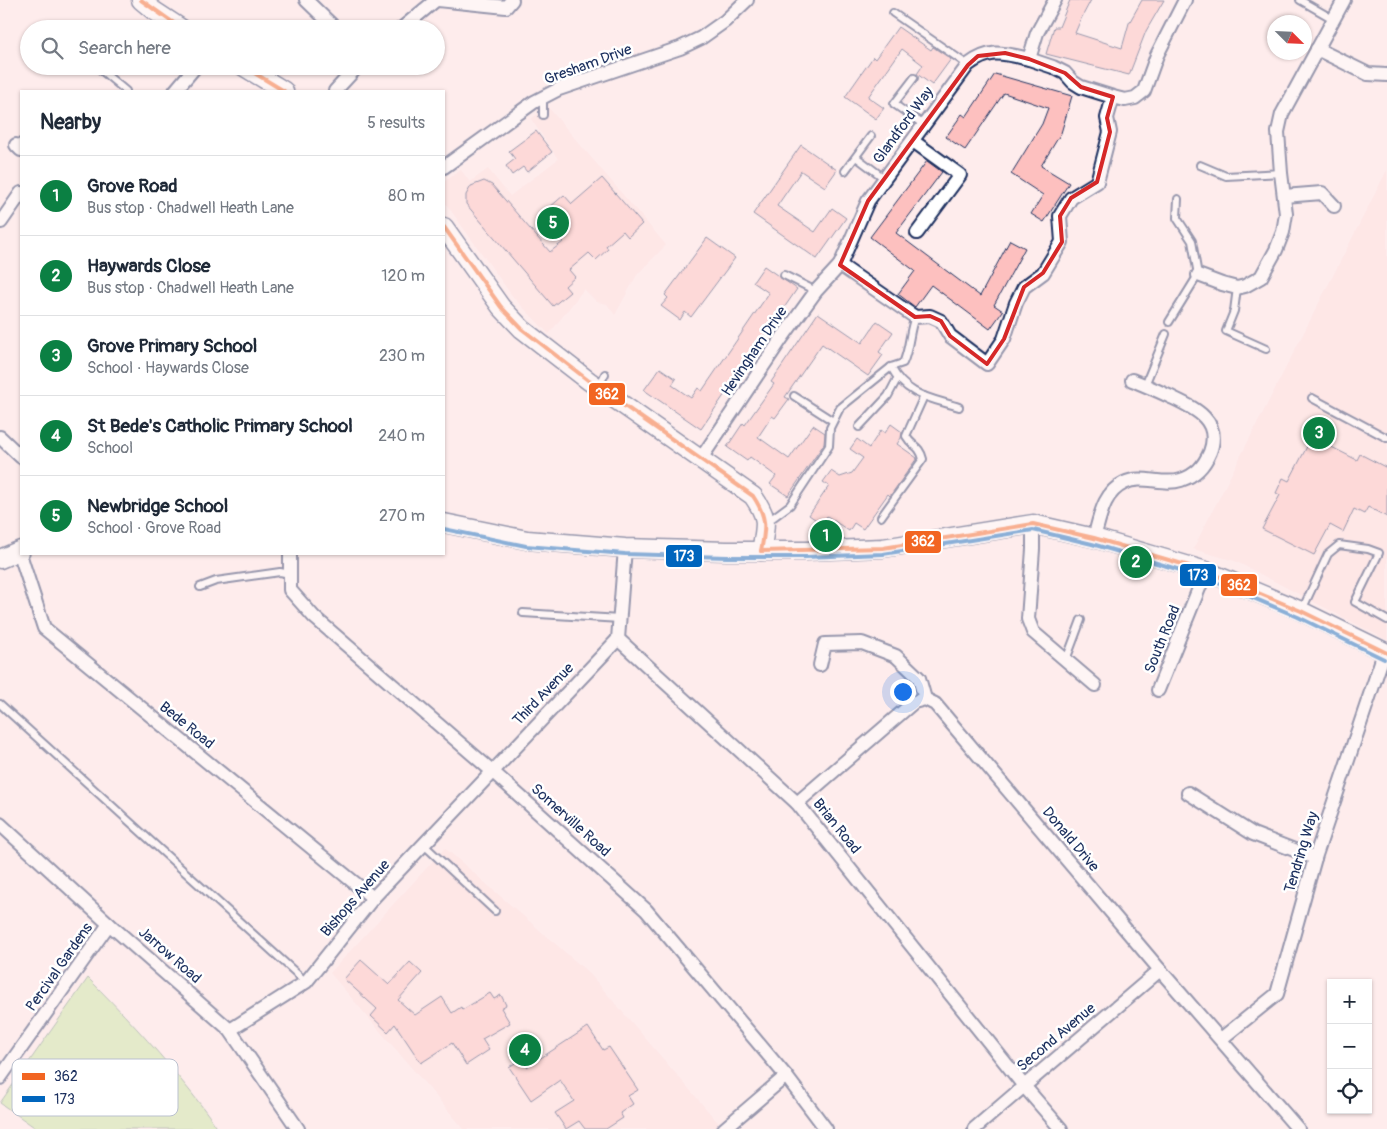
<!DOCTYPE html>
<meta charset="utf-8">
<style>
body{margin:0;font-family:Pangolin,sans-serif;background:#f6f6f7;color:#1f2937}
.controls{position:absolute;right:15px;bottom:15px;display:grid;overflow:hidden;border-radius:0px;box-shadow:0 1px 4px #0004}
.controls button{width:45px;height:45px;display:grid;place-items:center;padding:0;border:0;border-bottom:1px solid #e0e1e3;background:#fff;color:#1f2937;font:25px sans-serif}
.compass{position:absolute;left:1267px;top:15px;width:45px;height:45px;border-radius:50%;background:#fff;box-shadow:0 1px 4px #0004;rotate:114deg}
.you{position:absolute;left:902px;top:691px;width:18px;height:18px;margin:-12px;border:4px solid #fff;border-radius:50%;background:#1a73e8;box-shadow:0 0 0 8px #1a73e833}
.badge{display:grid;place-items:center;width:32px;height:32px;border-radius:50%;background:#0b8043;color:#fff;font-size:16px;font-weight:700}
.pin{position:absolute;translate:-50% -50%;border:2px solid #fff;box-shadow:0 1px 5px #0006}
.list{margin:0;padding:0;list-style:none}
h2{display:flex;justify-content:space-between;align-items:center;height:65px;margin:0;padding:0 20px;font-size:21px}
h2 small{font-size:16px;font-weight:400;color:#747a83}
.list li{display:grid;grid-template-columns:32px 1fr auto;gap:15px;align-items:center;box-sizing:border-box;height:80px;padding:0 20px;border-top:1px solid #e0e1e3}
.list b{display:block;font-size:19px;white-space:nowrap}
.list p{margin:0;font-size:16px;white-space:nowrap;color:#747a83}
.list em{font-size:16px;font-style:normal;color:#747a83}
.icon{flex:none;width:28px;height:28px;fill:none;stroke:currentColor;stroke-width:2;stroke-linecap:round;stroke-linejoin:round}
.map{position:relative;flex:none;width:1387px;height:1129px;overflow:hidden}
.search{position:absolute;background:#fff;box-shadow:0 1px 4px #0004;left:20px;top:20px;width:425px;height:55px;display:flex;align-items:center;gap:12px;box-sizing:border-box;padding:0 18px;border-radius:28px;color:#747a83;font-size:19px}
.panel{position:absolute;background:#fff;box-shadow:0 1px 4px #0004;left:20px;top:90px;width:425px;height:465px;border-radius:0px}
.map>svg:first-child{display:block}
.built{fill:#fedfde}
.green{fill:#c5e7a0;stroke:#708b7f}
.building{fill:#fdc0bf;stroke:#1b2f5e}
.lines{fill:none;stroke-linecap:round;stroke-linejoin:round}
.lane-casing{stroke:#1b2f5e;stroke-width:10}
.street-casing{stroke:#1b2f5e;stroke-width:16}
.secondary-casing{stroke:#1b2f5e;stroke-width:21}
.lane{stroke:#fff;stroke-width:6}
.street{stroke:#fff;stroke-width:12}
.secondary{stroke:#fff;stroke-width:18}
.bus-1-casing{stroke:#fff;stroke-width:8}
.bus-2-casing{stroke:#fff;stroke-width:8}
.bus-1{stroke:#f26522;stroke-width:4}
.bus-2{stroke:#0065bd;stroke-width:4}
.marked{fill:none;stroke:#d62828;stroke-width:4;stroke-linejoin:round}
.labels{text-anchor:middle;stroke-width:5;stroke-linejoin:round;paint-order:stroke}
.street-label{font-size:15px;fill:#1b2f5e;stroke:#fff}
.key{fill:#fff;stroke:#bbc1cf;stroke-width:1}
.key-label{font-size:14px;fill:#1b2f5e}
.line-badge{stroke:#fff;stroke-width:2}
.badge-label{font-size:14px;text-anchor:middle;font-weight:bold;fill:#fff}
</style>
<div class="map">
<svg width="1387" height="1129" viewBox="0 0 1387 1129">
<rect width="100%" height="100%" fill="#feecec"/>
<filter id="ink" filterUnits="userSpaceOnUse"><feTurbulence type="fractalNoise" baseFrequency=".02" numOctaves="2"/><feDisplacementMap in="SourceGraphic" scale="10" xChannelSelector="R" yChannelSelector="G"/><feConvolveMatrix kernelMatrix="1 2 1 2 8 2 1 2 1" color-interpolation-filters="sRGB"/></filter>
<g filter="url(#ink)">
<g class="built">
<polygon points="548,107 666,245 637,275 615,315 607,304 597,302 584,289 549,334 513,297 444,201 444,182 461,170 470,182 488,169 510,196 558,159 531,119"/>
<polygon points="1387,170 1387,640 1235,561 1193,549"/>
<polygon points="445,848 589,973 721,1126 705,1129 464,1129 330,973"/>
</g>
<path class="green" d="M88,978C121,1011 152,1044 181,1080C194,1096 207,1112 218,1129H37L0,1103Z"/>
<g class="building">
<polygon points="1070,0 1091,0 1081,19 1075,33 1122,48 1129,23 1142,0 1164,0 1146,31 1129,75 1046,54 1054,27 1059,27"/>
<polygon points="898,27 931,50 933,47 951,59 932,85 917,74 923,65 902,49 868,97 884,108 876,119 845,97 873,57 875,59"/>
<polygon points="995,74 1072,96 1061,133 1041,166 1069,183 1044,222 1031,214 1043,195 1011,174 1042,124 1048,108 1004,93 965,150 946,137 962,114 966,117"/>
<polygon points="536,131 552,152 527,172 523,167 512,175 506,166 515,159 509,151"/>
<polygon points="801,145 837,170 825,187 801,171 777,206 815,232 832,208 846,218 817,259 753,214"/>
<polygon points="927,161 942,172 896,233 980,296 1010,240 1025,248 994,305 1003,311 990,329 931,285 915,307 898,294 915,271 870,237"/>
<polygon points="602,178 642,224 628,237 623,231 606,246 608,249 596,260 589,253 569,270 575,277 565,286 570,292 553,306 466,204 466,195 471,186 484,181 492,185 550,252 563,242 542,214 564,195 572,204"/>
<polygon points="707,238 735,258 691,317 685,312 680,320 661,306 668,298 665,295"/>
<polygon points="764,266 797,289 701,429 644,390 660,368 676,379 672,385 691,398 698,388 702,391 769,293 753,282"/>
<polygon points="818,313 862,343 877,321 893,332 879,352 883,355 868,376 822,344 785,397 789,399 775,418 772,416 758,437 789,459 813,425 825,433 824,444 788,496 770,484 776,476 750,457 747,461 727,447 743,423 745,425 774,384 771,382"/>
<polygon points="891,424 902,432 901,438 897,444 917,458 890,496 888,494 863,529 854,523 849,531 827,516 822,524 809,515 829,486 823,482 831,471 840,477 852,473 863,458 850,449 857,439 869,448 881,430 885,433"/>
<polygon points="1312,437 1357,460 1360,454 1387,468 1387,517 1368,507 1364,514 1354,509 1343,532 1330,525 1314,555 1262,529 1280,495 1276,493 1283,478 1289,481"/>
<polygon points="361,960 389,985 410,962 422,973 398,1000 415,1015 442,997 452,1013 461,1007 462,1010 490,993 494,999 501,995 506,1005 501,1008 510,1023 482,1039 489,1050 466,1065 452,1043 421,1063 395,1024 388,1032 371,1016 377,1009 344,979"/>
<polygon points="588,1027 603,1050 609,1047 638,1090 628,1096 633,1104 620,1113 623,1118 606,1129 585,1129 579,1121 566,1129 555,1113 574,1101 560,1080 531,1100 509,1067 521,1059 527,1067"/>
</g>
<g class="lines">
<g class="lane-casing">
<g id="lane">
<polyline points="1300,0 1333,19"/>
<polyline points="893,13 968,65"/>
<polyline points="96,66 126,91"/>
<polyline points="914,78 894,104 924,125"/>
<polyline points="543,115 543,97"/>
<polyline points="856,157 884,178"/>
<polyline points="1200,165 1226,176 1281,173"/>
<polyline points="845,171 871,136"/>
<polyline points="784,275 816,291"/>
<polyline points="1237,288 1234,311 1226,331 1266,349"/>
<path d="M915,317C909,331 910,348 903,363L891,367C906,396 931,398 959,407"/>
<polyline points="1169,322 1198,275 1192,241 1177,218 1178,199"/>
<polyline points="1145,385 1166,334"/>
<polyline points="599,386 605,374"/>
<polyline points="794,396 833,421"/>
<polyline points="1312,398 1387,438"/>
<polyline points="859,427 888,396 897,379"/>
<path d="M881,517L923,459C919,444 912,447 906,436L924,396"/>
<polyline points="767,522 790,505 829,446 830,428 840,408 891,367"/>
<polyline points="200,587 216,581 280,572 290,574"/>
<polyline points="1302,610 1328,554 1339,545 1368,549 1379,553 1355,602 1387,620"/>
<polyline points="523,613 620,619"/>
<polyline points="1066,660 1081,620"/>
<polyline points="0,704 306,982"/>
<polyline points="424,845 495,911"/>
</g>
</g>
<g class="street-casing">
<g id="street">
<polyline points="306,0 336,29"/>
<polyline points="438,0 506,7 512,0"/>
<polyline points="401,29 436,0"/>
<polyline points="1317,49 1368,74 1387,75"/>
<polyline points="1029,59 1053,67 1065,73 1073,82 1081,87 1113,97 1125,100 1135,98 1144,91 1157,55 1185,0"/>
<polyline points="175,91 196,66"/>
<polyline points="335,91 358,66"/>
<polyline points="913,141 960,175 917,233"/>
<polyline points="16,145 21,150"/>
<polyline points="444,167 534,102 559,89 680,48 701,38 725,21 747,0"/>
<polyline points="1284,196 1322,193 1334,206"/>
<polyline points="1,222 21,193"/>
<polyline points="840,265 915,317 930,316 941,321 950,336 987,364 1004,339 1016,303 1024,287 1043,273 1062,242 1060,216 1071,198 1097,182 1110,132 1107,118 1113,97"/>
<polyline points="1198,275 1222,284 1237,288 1245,286 1261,277 1276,250 1283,232 1286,214 1281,173 1278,132 1282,114 1344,0"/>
<polyline points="0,437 21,457"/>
<path d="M700,460L782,338L816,291L840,265L868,201L968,65C990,48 1003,53 1029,59L1037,33L1055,0"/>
<polyline points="1033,524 1033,549 1028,619 1033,632 1095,685"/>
<path d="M1094,538C1100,517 1103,493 1124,483C1142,474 1163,486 1181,480C1196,475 1204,466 1210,452C1222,420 1194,408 1171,397C1158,391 1145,385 1132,380"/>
<polyline points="625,548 618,639 797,803 1024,1086 1061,1129"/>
<polyline points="19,551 44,628 373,898"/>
<polyline points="290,554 290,590 314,617 492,771 646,910 786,1076 826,1129"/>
<polyline points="820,665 825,644 862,643 896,656 919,678 925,699"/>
<polyline points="1158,690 1206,571"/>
<polyline points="1188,793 1253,834 1315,858"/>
<polyline points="797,803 914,702 925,699 935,704 1160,970 1298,1129"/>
<polyline points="0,824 109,924 230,1030 298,1129"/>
<polyline points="230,1030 306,982 373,898 618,639"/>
<polyline points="1221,1039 1277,994 1315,858 1384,653"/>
<polyline points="0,1078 109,924"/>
<polyline points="724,1129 786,1076"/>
<polyline points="974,1129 1160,970"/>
</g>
</g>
<g class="secondary-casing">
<g id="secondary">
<polyline points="141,0 153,10 182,29"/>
<polyline points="243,66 284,91"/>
<path d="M444,227L501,307L522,329L589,381L753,496C769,519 766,524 761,551"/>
<polyline points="444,523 527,540 625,548 727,551 806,551 883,548 1033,524 1094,538 1206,571 1301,611 1387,653"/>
<polyline points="0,559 21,550"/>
</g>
</g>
<use href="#lane" class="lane"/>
<use href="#street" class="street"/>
<use href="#secondary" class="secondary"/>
<g class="bus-1-casing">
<g id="bus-1">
<polyline points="141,0 182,29"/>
<polyline points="243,66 284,91"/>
<path d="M444,227L501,307L522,329L589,381L753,496C767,517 766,527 761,551"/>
<polyline points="761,551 883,548 1033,524 1094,538 1206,571 1301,611 1387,653"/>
</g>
</g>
<g class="bus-2-casing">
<polyline id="bus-2" points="444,529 526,546 625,554 727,557 806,557 883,554 1033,530 1092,544 1204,577 1298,617 1384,659"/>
</g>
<use href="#bus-1" class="bus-1"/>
<use href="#bus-2" class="bus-2"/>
</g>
</g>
<path d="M0 0H1387V1129H0ZM1005,53L1029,59L1065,73L1081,87L1113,97L1107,118L1110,132L1097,182L1071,198L1060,216L1062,242L1043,273L1024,287L1004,339L987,364L950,336L941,321L930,316L915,317L840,265L868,201L968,65L978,56Z" fill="#feecec" fill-opacity=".55" fill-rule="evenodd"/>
<path class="marked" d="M1005,53L1029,59L1065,73L1081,87L1113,97L1107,118L1110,132L1097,182L1071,198L1060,216L1062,242L1043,273L1024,287L1004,339L987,364L950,336L941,321L930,316L915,317L840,265L868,201L968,65L978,56Z"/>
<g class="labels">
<g class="street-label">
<text transform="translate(588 64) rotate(-20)" y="5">Gresham Drive</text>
<text transform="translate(903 125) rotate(-54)" y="5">Glandford Way</text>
<text transform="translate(754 351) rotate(-56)" y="5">Hevingham Drive</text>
<text transform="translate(1162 639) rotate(-68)" y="5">South Road</text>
<text transform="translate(543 694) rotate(-46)" y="5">Third Avenue</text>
<text transform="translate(187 725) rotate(39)" y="5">Bede Road</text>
<text transform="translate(571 820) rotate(42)" y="5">Somerville Road</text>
<text transform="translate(837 826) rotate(51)" y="5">Brian Road</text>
<text transform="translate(1071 839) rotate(50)" y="5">Donald Drive</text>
<text transform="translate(1301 852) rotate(-73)" y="5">Tendring Way</text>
<text transform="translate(355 898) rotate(-49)" y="5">Bishops Avenue</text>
<text transform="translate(170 955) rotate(41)" y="5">Jarrow Road</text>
<text transform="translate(59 967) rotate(-55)" y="5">Percival Gardens</text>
<text transform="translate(1056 1037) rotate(-40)" y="5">Second Avenue</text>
</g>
</g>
<rect x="12" y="1059" width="166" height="57" rx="8" class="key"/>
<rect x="22" y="1073" width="23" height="7" fill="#f26522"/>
<rect x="22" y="1096" width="23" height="6" fill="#0065bd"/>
<g class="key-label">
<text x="54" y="1081">362</text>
<text x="54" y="1104">173</text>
</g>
<g class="line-badge">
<rect x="588" y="382" width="38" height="24" rx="5" fill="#f26522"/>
<rect x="904" y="530" width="38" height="24" rx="5" fill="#f26522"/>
<rect x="665" y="544" width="38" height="24" rx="5" fill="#0065bd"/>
<rect x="1179" y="563" width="38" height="24" rx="5" fill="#0065bd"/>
<rect x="1220" y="573" width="38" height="24" rx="5" fill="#f26522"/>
</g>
<g class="badge-label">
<text x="607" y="399">362</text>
<text x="923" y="546">362</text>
<text x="684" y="561">173</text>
<text x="1198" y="580">173</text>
<text x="1239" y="590">362</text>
</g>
</svg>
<div class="controls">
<button>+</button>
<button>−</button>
<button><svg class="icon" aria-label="locate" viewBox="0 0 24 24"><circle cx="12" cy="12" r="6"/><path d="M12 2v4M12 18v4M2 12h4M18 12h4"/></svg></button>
</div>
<svg class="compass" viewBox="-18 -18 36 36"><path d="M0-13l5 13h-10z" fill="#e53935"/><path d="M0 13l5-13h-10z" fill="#747a83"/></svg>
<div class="you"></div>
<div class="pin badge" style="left:826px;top:536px">1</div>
<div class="pin badge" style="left:1136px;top:562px">2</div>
<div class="pin badge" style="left:1319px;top:433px">3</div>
<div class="pin badge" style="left:525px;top:1050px">4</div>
<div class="pin badge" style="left:553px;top:223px">5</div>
<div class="search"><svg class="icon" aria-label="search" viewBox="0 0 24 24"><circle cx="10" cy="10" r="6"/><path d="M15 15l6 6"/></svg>Search here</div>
<section class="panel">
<h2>Nearby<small>5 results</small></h2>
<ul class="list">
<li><span class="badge">1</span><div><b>Grove Road</b><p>Bus stop · Chadwell Heath Lane</p></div><em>80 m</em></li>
<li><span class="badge">2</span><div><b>Haywards Close</b><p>Bus stop · Chadwell Heath Lane</p></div><em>120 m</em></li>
<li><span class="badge">3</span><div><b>Grove Primary School</b><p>School · Haywards Close</p></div><em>230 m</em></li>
<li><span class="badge">4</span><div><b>St Bede's Catholic Primary School</b><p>School</p></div><em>240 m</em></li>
<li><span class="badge">5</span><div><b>Newbridge School</b><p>School · Grove Road</p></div><em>270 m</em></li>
</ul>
</section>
</div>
